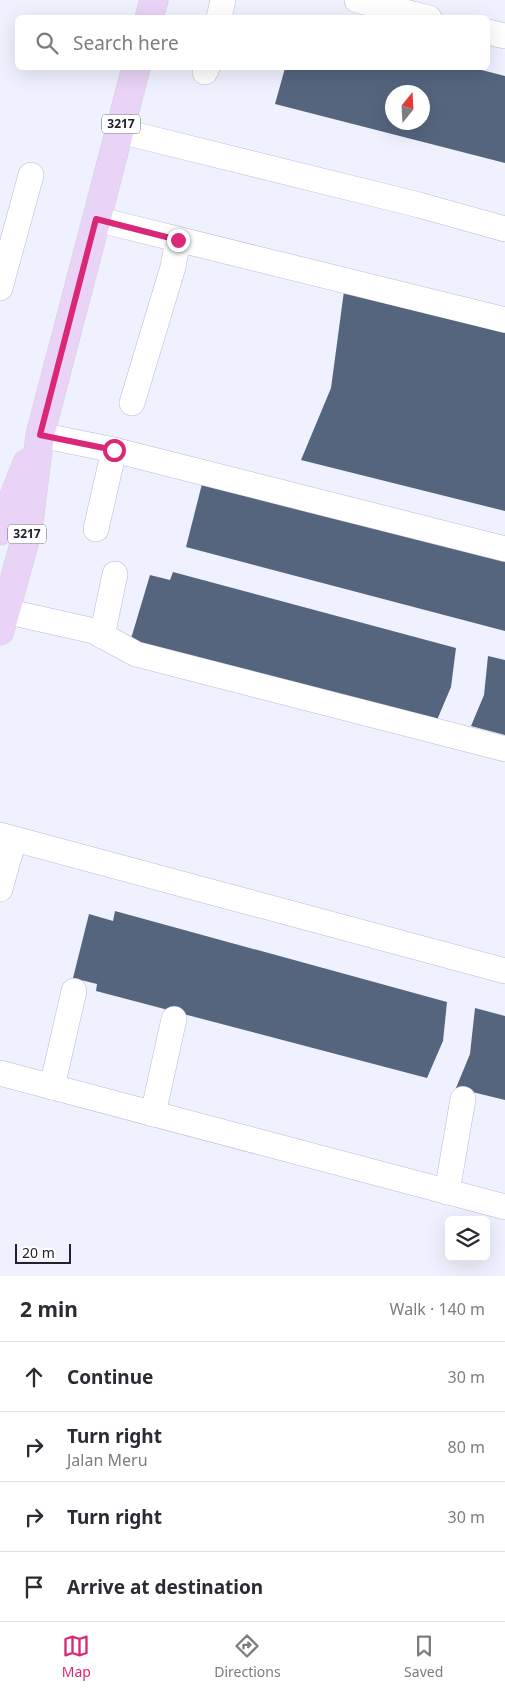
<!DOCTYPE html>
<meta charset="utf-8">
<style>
body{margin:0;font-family:"Noto Sans",sans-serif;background:#f7f7f7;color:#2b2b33}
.controls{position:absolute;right:15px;bottom:15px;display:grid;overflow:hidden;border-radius:8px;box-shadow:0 5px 20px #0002}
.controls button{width:45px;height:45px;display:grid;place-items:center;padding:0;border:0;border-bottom:1px solid #e1e1e2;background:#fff;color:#2b2b33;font:25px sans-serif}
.compass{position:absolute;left:385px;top:85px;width:45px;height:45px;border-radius:50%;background:#fff;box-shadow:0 5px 20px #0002;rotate:18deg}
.scale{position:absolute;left:15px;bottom:12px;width:56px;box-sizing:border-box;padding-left:5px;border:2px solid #22212d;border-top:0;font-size:14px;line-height:18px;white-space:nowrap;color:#22212d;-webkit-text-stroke:4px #fff;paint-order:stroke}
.stop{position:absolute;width:15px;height:15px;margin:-11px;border:4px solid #db2777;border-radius:50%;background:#fff}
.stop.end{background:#db2777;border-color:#fff;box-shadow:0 1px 5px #0008}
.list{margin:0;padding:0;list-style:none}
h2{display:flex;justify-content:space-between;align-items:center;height:65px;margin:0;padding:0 20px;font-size:21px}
h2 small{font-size:16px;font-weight:400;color:#7c7c81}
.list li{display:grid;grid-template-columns:32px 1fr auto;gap:15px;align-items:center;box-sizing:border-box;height:70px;padding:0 20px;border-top:1px solid #e1e1e2}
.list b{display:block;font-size:19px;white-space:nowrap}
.list p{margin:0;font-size:16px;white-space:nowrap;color:#7c7c81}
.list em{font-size:16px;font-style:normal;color:#7c7c81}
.icon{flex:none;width:28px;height:28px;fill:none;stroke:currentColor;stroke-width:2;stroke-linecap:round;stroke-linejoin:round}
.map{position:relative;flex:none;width:505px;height:1276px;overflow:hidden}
.search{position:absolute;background:#fff;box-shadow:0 5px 20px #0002;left:15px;right:15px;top:15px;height:55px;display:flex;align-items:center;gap:12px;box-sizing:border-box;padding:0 18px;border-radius:8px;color:#7c7c81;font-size:19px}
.sheet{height:345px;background:#fff}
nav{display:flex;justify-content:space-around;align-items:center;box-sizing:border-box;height:70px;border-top:1px solid #e1e1e2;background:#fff;font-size:14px;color:#7c7c81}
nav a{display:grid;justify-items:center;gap:2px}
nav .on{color:#db2777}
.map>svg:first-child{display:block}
.building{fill:#55657e;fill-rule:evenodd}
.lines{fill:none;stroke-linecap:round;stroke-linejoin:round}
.minor-casing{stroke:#b9b9d9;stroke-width:26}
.major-casing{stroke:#d3d3d5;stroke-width:29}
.minor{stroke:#fff;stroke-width:25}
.major{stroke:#e9d3f7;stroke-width:28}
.route{stroke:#db2777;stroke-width:6}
.labels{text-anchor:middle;stroke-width:5;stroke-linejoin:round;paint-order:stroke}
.shield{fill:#fff;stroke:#64646c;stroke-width:1}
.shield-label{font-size:12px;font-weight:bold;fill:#22212d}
</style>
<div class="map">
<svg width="505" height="1276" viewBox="0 0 505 1276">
<rect width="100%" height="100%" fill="#f0f1fe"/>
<g class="building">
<path d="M285,68H474L505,76V163L275,104ZM392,92H422V122H392Z"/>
<polygon points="344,291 505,332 505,511 301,460 331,388"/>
<polygon points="203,480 505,557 505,631 186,547"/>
<polygon points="173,572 456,648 451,687 437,720 130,642 150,575 170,580"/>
<polygon points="488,656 505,660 505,735 471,726 484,695"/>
<polygon points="115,911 447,1002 443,1041 427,1078 96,991 97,984 73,978 89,914 113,921"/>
<polygon points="475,1008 505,1016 505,1100 456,1088 470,1054"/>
</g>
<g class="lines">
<g class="minor-casing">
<g id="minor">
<polyline points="357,0 429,18"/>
<polyline points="219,18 223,0"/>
<polyline points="488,32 505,36"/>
<polyline points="205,72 207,68"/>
<polyline points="120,131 419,205 505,229"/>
<polyline points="96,219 505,320"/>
<polyline points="0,288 31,175"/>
<polyline points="132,403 173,267 178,240"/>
<polyline points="40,435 114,450 505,549"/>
<polyline points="96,529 114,450"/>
<polyline points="5,611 94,631 136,654 505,749"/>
<polyline points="102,636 115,574"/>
<polyline points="0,835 505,971"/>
<polyline points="0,889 14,839"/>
<polyline points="0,1073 505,1207"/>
<polyline points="52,1087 74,991"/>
<polyline points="153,1114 174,1019"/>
<polyline points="447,1192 463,1099"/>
</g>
</g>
<g class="major-casing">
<g id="major">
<polyline points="149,18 154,0"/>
<polyline points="0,531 27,463"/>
<polyline points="0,631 28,530 40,435 136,68"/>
</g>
</g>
<use href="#minor" class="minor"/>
<use href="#major" class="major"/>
</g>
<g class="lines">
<polyline class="route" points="114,450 40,435 96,219 178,240"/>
</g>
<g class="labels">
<g class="shield">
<rect x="102" y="114.5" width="38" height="19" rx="4"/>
<rect x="8" y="524.5" width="38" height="19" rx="4"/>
</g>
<g class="shield-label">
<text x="121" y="128">3217</text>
<text x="27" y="538">3217</text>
</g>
</g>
</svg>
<div class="controls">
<button><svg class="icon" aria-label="layers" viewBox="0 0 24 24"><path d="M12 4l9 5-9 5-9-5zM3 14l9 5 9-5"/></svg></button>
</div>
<svg class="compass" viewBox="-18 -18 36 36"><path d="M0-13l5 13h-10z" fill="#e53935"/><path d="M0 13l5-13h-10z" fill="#7c7c81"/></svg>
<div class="scale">20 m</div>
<div class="stop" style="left:114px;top:450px"></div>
<div class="stop end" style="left:178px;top:240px"></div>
<div class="search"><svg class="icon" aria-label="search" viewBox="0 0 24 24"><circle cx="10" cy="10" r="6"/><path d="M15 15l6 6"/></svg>Search here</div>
</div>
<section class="sheet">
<h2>2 min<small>Walk · 140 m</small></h2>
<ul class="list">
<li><svg class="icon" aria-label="ahead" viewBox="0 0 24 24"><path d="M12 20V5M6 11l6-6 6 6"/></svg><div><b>Continue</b></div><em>30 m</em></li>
<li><svg class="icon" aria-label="right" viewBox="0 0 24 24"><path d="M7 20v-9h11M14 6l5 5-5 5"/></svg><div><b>Turn right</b><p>Jalan Meru</p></div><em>80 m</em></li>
<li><svg class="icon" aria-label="right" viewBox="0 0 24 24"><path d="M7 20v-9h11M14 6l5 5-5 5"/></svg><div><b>Turn right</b></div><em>30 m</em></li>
<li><svg class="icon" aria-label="arrive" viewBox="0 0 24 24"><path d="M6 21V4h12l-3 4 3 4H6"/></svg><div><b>Arrive at destination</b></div></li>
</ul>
</section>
<nav>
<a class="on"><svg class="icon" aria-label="map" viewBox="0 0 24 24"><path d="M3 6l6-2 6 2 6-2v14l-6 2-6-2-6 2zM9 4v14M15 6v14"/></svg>Map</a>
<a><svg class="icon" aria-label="directions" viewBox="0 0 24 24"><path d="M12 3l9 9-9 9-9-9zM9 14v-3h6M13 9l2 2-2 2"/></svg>Directions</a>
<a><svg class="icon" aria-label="saved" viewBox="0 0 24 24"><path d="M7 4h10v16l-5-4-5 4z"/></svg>Saved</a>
</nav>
